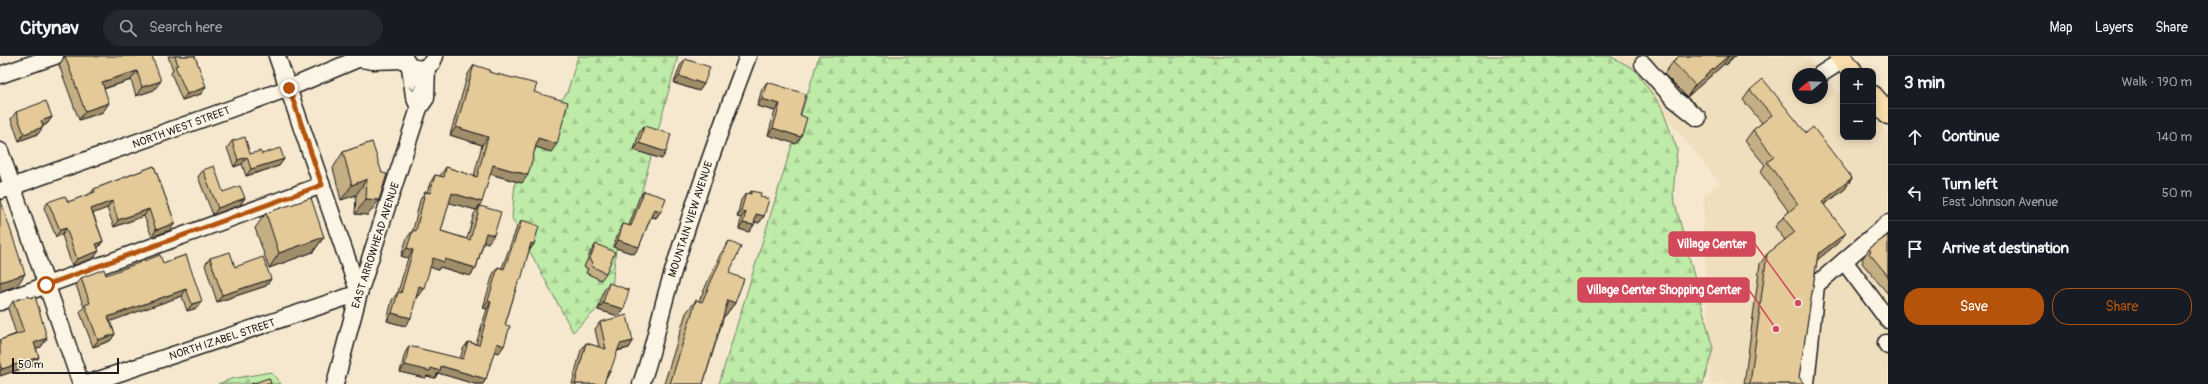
<!DOCTYPE html>
<meta charset="utf-8">
<style>
body{margin:0;font-family:Pangolin,sans-serif;background:#242831;color:#f1f3f6}
.controls{position:absolute;right:12px;top:12px;display:grid;overflow:hidden;border-radius:8px;box-shadow:0 2px 10px #0003}
.controls button{width:36px;height:36px;display:grid;place-items:center;padding:0;border:0;border-bottom:1px solid #363941;background:#171b24;color:#f1f3f6;font:20px sans-serif}
.compass{position:absolute;left:1792px;top:12px;width:36px;height:36px;border-radius:50%;background:#171b24;box-shadow:0 2px 10px #0003;rotate:251deg}
.scale{position:absolute;left:12px;bottom:10px;width:107px;box-sizing:border-box;padding-left:4px;border:2px solid #1c1c1c;border-top:0;font-size:11px;line-height:14px;white-space:nowrap;color:#1c1c1c;-webkit-text-stroke:3px #fcf5e5;paint-order:stroke}
.stop{position:absolute;width:12px;height:12px;margin:-9px;border:3px solid #b45309;border-radius:50%;background:#fff}
.stop.end{background:#b45309;border-color:#fff;box-shadow:0 1px 4px #0008}
.list{margin:0;padding:0;list-style:none}
h2{display:flex;justify-content:space-between;align-items:center;height:52px;margin:0;padding:0 16px;font-size:17px}
h2 small{font-size:13px;font-weight:400;color:#9ea1a6}
.list li{display:grid;grid-template-columns:26px 1fr auto;gap:12px;align-items:center;box-sizing:border-box;height:56px;padding:0 16px;border-top:1px solid #363941}
.list b{display:block;font-size:15px;white-space:nowrap}
.list p{margin:0;font-size:13px;white-space:nowrap;color:#9ea1a6}
.list em{font-size:13px;font-style:normal;color:#9ea1a6}
.actions{display:flex;gap:8px;padding:12px 16px}
.actions a{flex:1;padding:9px 0;border:1px solid #b45309;border-radius:16px;text-align:center;font-size:14px;color:#b45309}
.actions .main{background:#b45309;color:#fff}
.icon{flex:none;width:22px;height:22px;fill:none;stroke:currentColor;stroke-width:2;stroke-linecap:round;stroke-linejoin:round}
.map{position:relative;flex:none;width:1888px;height:328px;overflow:hidden}
header{display:flex;align-items:center;gap:24px;box-sizing:border-box;height:56px;padding:0 20px;background:#171b24;border-bottom:1px solid #363941}
header strong{font-size:19px}
nav{display:flex;gap:22px;margin-inline-start:auto;font-size:14px}
.search{width:280px;height:36px;background:#242831;display:flex;align-items:center;gap:10px;box-sizing:border-box;padding:0 14px;border-radius:22px;color:#9ea1a6;font-size:15px}
main{display:flex}
aside{flex:1;background:#171b24}
.map>svg:first-child{display:block}
.built{fill:#f0dfbe;fill-rule:evenodd}
.forest{fill:url(#forest-firs);stroke:#6d8462}
.lines{fill:none;stroke-linecap:round;stroke-linejoin:round}
.minor-casing{stroke:#1c1c1c;stroke-width:19}
.major-casing{stroke:#1c1c1c;stroke-width:23}
.minor{stroke:#fcf5e5;stroke-width:16}
.major{stroke:#faddab;stroke-width:20}
.wall{fill:#c4ae84;stroke:#1c1c1c}
.shaded-wall{fill:#a08d6b;stroke:#1c1c1c}
.building{fill:#e4ca99;stroke:#1c1c1c}
.oneway{stroke:#97938b}
.route{stroke:#b45309;stroke-width:5}
.labels{text-anchor:middle;stroke-width:3;stroke-linejoin:round;paint-order:stroke}
.street-label{font-size:11px;fill:#1c1c1c;stroke:#fcf5e5}
.leader{fill:none;stroke:#d1495b;stroke-width:1.5}
.callout-dot{fill:#d1495b;stroke:#fcf5e5;stroke-width:1.5}
.callout{fill:#d1495b;stroke:#d1495b;stroke-width:1.5}
.callout-label{font-size:12px;text-anchor:middle;font-weight:bold;fill:#fff}
</style>
<header>
<strong>Citynav</strong>
<div class="search"><svg class="icon" aria-label="search" viewBox="0 0 24 24"><circle cx="10" cy="10" r="6"/><path d="M15 15l6 6"/></svg>Search here</div>
<nav><a>Map</a><a>Layers</a><a>Share</a></nav>
</header>
<main>
<div class="map">
<svg width="1888" height="328" viewBox="0 0 1888 328">
<defs>
<pattern id="forest-firs" width="22" height="20" patternUnits="userSpaceOnUse"><rect width="22" height="20" fill="#beeba8"/><path d="M5 1l3.5 6h-7zM16 11l3.5 6h-7z" fill="#a3c990"/></pattern>
</defs>
<rect width="100%" height="100%" fill="#f5e8ce"/>
<filter id="ink" filterUnits="userSpaceOnUse"><feTurbulence type="fractalNoise" baseFrequency=".025" numOctaves="2"/><feDisplacementMap in="SourceGraphic" scale="8" xChannelSelector="R" yChannelSelector="G"/><feConvolveMatrix kernelMatrix="1 2 1 2 8 2 1 2 1" color-interpolation-filters="sRGB"/></filter>
<g filter="url(#ink)">
<path class="built" d="M1617,0H1806L1840,39L1843,37V81H1873V58L1888,77V328H1711L1703,167L1705,139L1720,127ZM1798,18H1822V42H1798Z"/>
<g class="forest">
<polygon points="578,0 678,0 637,153 616,194 611,240 573,276 512,162 516,116 537,75 567,37"/>
<polygon points="819,0 1610,0 1634,13 1661,50 1677,93 1673,139 1713,293 1703,328 719,328"/>
<polygon points="271,316 281,328 218,328 231,323"/>
</g>
<g class="lines">
<g class="minor-casing">
<g id="minor">
<polyline points="277,0 359,237"/>
<polyline points="403,0 410,11 422,13 432,7 435,0"/>
<polyline points="361,3 373,5 404,4"/>
<polyline points="1643,8 1673,42 1698,62"/>
<polyline points="410,11 414,40 419,52"/>
<polyline points="1821,18 1843,4"/>
<polyline points="0,19 55,0"/>
<polyline points="0,95 81,328"/>
<polyline points="0,135 289,32 365,0"/>
<polyline points="1844,205 1888,264"/>
<polyline points="0,246 322,129"/>
<polyline points="1886,287 1888,290"/>
<polyline points="86,328 359,237"/>
<polyline points="335,328 359,237 419,52 426,42 427,11"/>
<path d="M641,328C653,296 659,262 669,229C692,152 719,76 748,0"/>
<polyline points="1806,328 1816,229 1888,167"/>
</g>
</g>
<g class="major-casing">
<g id="major">
<polyline points="1840,0 1852,15"/>
<polyline points="1873,40 1888,58"/>
</g>
</g>
<use href="#minor" class="minor"/>
<use href="#major" class="major"/>
</g>
<g class="wall">
<polygon points="65,0 95,0 96,1 152,0 154,34 136,40 131,24 104,33 103,56 79,64 59,9"/>
<polygon points="168,0 195,0 201,38 182,44 171,17 173,14"/>
<polygon points="1679,0 1736,0 1726,9 1724,8 1687,41 1664,18 1673,6"/>
<polygon points="685,3 704,28 699,35 674,27 680,10"/>
<polygon points="474,9 534,36 551,96 536,91 522,127 490,118 476,154 449,146 441,175 467,183 474,158 480,150 488,187 484,185 476,212 470,220 440,211 438,214 430,211 418,240 417,240 405,270 387,265 392,244 398,236 408,202 401,200 407,182 413,174 420,144 425,136 427,136 430,127 435,119 440,120 446,111 474,120 482,89 450,79 468,18"/>
<polygon points="767,26 800,59 796,88 768,79 775,55 757,50 762,33"/>
<polygon points="1750,34 1806,77 1852,122 1845,133 1824,149 1838,187 1817,204 1799,321 1804,328 1744,328 1760,208 1767,198 1785,184 1775,171 1783,161 1789,156 1760,116 1765,109 1745,85 1753,74 1762,67 1743,44"/>
<polygon points="16,56 52,61 47,68 43,70 38,78 19,85 11,63"/>
<polygon points="644,70 662,103 634,94 639,77"/>
<polygon points="232,85 250,98 262,98 284,103 279,110 246,120 242,108 234,111 227,92"/>
<polygon points="372,86 368,159 355,158 356,139 341,144 333,112 343,96"/>
<polygon points="154,110 175,167 170,174 152,181 144,160 114,171 107,152 93,157 103,185 98,192 94,202 72,210 62,179 56,181 44,152 48,146 68,146 90,138 94,133"/>
<polygon points="203,114 223,136 245,142 240,149 213,159 198,121"/>
<polygon points="644,135 661,155 656,162 651,161 639,191 634,198 613,191 619,175 623,168 629,170 639,142"/>
<polygon points="751,135 760,141 764,160 759,167 754,166 754,169 749,176 739,173 741,162 737,161 741,144 746,137 749,138"/>
<polygon points="266,157 324,181 313,196 269,212 255,172"/>
<polygon points="522,164 534,188 529,195 517,229 505,269 499,297 494,295 486,323 483,328 475,328 438,317 435,322 427,320 425,322 400,316 405,297 409,290 460,303 463,293 468,286 476,288 487,253 483,252 493,218 498,211 502,212 517,171"/>
<polygon points="1888,179 1888,238 1862,207 1863,205 1862,203 1869,193"/>
<polygon points="729,185 729,217 735,247 725,260 724,260 703,328 664,328 686,257 696,244 699,245 720,199"/>
<polygon points="596,188 606,217 601,224 586,217 588,213 584,211 591,195"/>
<polygon points="186,199 197,252 187,255 182,240 110,265 115,278 110,285 93,291 80,256 84,251 76,229 81,222 106,219 163,207"/>
<polygon points="210,202 271,223 266,230 217,246 205,209"/>
<polygon points="609,227 619,260 598,254 604,234"/>
<polygon points="13,245 47,282 41,291 36,292 39,301 33,309 0,320 0,284 16,278 8,253"/>
<polygon points="600,266 633,285 629,292 617,295 606,322 604,328 572,328 581,294 586,287 599,291 595,273"/>
</g>
<g class="shaded-wall">
<polygon points="1728,0 1729,0 1724,8 1687,41 1695,29"/>
<polygon points="1732,0 1736,0 1726,9"/>
<polygon points="137,15 131,24 96,35 102,26"/>
<polygon points="679,20 704,28 699,35 674,27"/>
<polygon points="161,25 154,34 136,40 142,31"/>
<polygon points="206,31 201,38 182,44 187,38"/>
<polygon points="762,43 780,48 775,55 757,50"/>
<polygon points="109,47 103,56 79,64 85,55"/>
<polygon points="52,61 47,68 36,72 41,65"/>
<polygon points="43,71 38,78 19,85 24,78"/>
<polygon points="456,71 488,81 482,89 450,79"/>
<polygon points="773,72 801,81 796,88 768,79"/>
<polygon points="538,82 557,88 551,96 533,90"/>
<polygon points="639,87 666,96 662,103 634,94"/>
<polygon points="247,101 242,108 234,111 238,104"/>
<polygon points="284,103 279,110 246,120 251,113"/>
<polygon points="493,109 528,119 522,127 487,117"/>
<polygon points="1852,122 1845,133 1814,156 1822,146"/>
<polygon points="367,123 356,139 341,144 352,129"/>
<polygon points="452,137 482,146 476,154 446,146"/>
<polygon points="245,142 240,149 213,159 218,152"/>
<polygon points="366,143 379,144 368,159 355,158"/>
<polygon points="112,145 107,152 87,160 91,153"/>
<polygon points="149,153 144,160 114,171 118,164"/>
<polygon points="654,153 661,155 656,162 649,160"/>
<polygon points="741,155 746,156 741,162 737,161"/>
<polygon points="756,158 764,160 759,167 752,165"/>
<polygon points="175,167 170,174 152,181 156,174"/>
<polygon points="743,167 754,169 749,176 739,173"/>
<polygon points="66,172 62,179 56,181 60,174"/>
<polygon points="486,177 494,179 488,187 481,185"/>
<polygon points="1846,177 1838,187 1811,209 1818,198"/>
<polygon points="324,181 313,196 269,212 279,197"/>
<polygon points="618,184 639,191 634,198 613,191"/>
<polygon points="103,185 98,192 92,194 96,188"/>
<polygon points="531,187 534,188 529,195"/>
<polygon points="407,192 413,194 408,202 401,200"/>
<polygon points="99,195 94,202 72,210 77,203"/>
<polygon points="433,202 445,203 476,212 470,220 440,211 438,214 427,210"/>
<polygon points="25,218 17,230 0,235 0,226"/>
<polygon points="271,223 266,230 217,246 222,239"/>
<polygon points="419,230 424,232 418,240 413,239"/>
<polygon points="186,233 182,240 103,268 108,261"/>
<polygon points="728,244 735,247 725,260 719,258"/>
<polygon points="202,245 197,252 187,255 192,248"/>
<polygon points="488,245 491,246 487,253 483,252"/>
<polygon points="603,247 624,253 619,260 598,254"/>
<polygon points="392,257 411,262 405,270 387,265"/>
<polygon points="115,278 110,285 93,291 98,284"/>
<polygon points="47,282 41,291 28,295 34,287"/>
<polygon points="633,285 629,292 615,295 620,288"/>
<polygon points="497,287 504,290 499,297 492,294"/>
<polygon points="39,301 33,309 0,320 0,315 2,313"/>
<polygon points="405,309 431,312 441,310 486,323 483,328 475,328 438,317 435,322 427,320 425,322 400,316"/>
<polygon points="608,315 610,316 605,323"/>
</g>
<g class="building">
<polygon points="65,0 95,0 96,1 99,0 152,0 161,25 142,31 137,15 102,26 109,47 85,55"/>
<polygon points="175,0 195,0 206,31 187,38 175,10 178,9"/>
<polygon points="1679,0 1728,0 1695,29 1673,6"/>
<polygon points="685,3 710,11 704,28 679,20"/>
<polygon points="474,9 490,14 489,16 537,28 534,36 568,46 557,88 538,82 528,119 493,109 482,146 452,137 441,175 470,184 480,150 501,156 494,179 486,177 476,212 445,203 444,206 433,202 424,232 419,230 411,262 392,257 398,236 401,237 413,194 407,192 413,174 416,175 425,136 430,137 435,119 444,121 446,111 477,121 488,81 456,71"/>
<polygon points="1763,23 1806,77 1813,71 1852,122 1822,146 1846,177 1818,198 1799,321 1804,328 1750,328 1767,198 1795,176 1783,161 1798,148 1767,106 1774,101 1753,74 1772,59 1750,34"/>
<polygon points="767,26 806,38 800,59 807,62 801,81 773,72 780,48 762,43"/>
<polygon points="46,45 52,61 41,65 43,71 24,78 16,56"/>
<polygon points="644,70 671,78 666,96 639,87"/>
<polygon points="245,81 250,98 260,95 262,98 280,92 284,103 251,113 247,101 238,104 232,85"/>
<polygon points="372,86 382,117 387,118 379,144 366,143 367,123 352,129 343,96"/>
<polygon points="154,110 175,167 156,174 149,153 118,164 112,145 91,153 103,185 96,188 99,195 77,203 66,172 60,174 48,146 65,140 68,146 95,136 94,133"/>
<polygon points="214,110 223,136 240,130 245,142 218,152 203,114"/>
<polygon points="644,135 666,142 661,155 654,153 639,191 618,184 623,168 631,170"/>
<polygon points="751,135 761,137 760,141 769,143 764,160 756,158 754,169 743,167 746,156 741,155 746,137 751,138"/>
<polygon points="0,142 25,218 0,226"/>
<polygon points="311,142 324,181 279,197 266,157"/>
<polygon points="522,164 539,170 534,188 531,187 521,224 519,223 505,269 510,270 504,290 497,287 486,323 441,310 440,315 431,312 430,315 405,309 409,290 463,303 468,286 479,289 491,246 488,245 498,211 504,213"/>
<polygon points="1888,179 1888,220 1869,197 1871,195 1869,193"/>
<polygon points="729,185 741,191 729,217 744,223 735,247 728,244 703,328 670,328 696,244 702,246"/>
<polygon points="596,188 615,196 606,217 591,210 593,206 589,204"/>
<polygon points="230,196 235,211 263,201 271,223 222,239 210,202"/>
<polygon points="160,199 163,207 186,199 202,245 192,248 186,233 108,261 115,278 98,284 85,249 90,247 81,222 104,213 106,219"/>
<polygon points="609,227 629,234 624,253 603,247"/>
<polygon points="29,240 30,242 35,240 47,282 34,287 39,301 2,313 0,309 0,284 24,276 13,245"/>
<polygon points="627,259 633,285 620,288 610,316 608,315 604,328 575,328 586,287 606,293 600,266"/>
<polygon points="269,322 271,328 251,328"/>
</g>
<defs><path id="oneway-chevron" d="M-2-3.5L2.5 0L-2 3.5" fill="none" stroke-width="1.6" stroke-linecap="round" stroke-linejoin="round"/></defs>
<use class="oneway" href="#oneway-chevron" transform="translate(413 32) rotate(82)"/>
</g>
<g class="lines" filter="url(#ink)">
<polyline class="route" points="46,229 322,129 289,32"/>
</g>
<g class="labels">
<g class="street-label">
<text transform="translate(181 71) rotate(-20)" y="4">NORTH WEST STREET</text>
<text transform="translate(690 163) rotate(-72)" y="4">MOUNTAIN VIEW AVENUE</text>
<text transform="translate(375 189) rotate(-72)" y="4">EAST ARROWHEAD AVENUE</text>
<text transform="translate(222 283) rotate(-18)" y="4">NORTH IZABEL STREET</text>
</g>
</g>
<path class="leader" d="M1798 247L1755 188M1776 273L1749 234"/>
<g class="callout-dot">
<circle cx="1798" cy="247" r="4"/>
<circle cx="1776" cy="273" r="4"/>
</g>
<g class="callout">
<rect x="1669" y="176" width="86" height="24" rx="4"/>
<rect x="1578" y="222" width="171" height="24" rx="4"/>
</g>
<g class="callout-label">
<text x="1712" y="192">Village Center</text>
<text x="1664" y="238">Village Center Shopping Center</text>
</g>
</svg>
<div class="controls">
<button>+</button>
<button>−</button>
</div>
<svg class="compass" viewBox="-18 -18 36 36"><path d="M0-13l5 13h-10z" fill="#e53935"/><path d="M0 13l5-13h-10z" fill="#9ea1a6"/></svg>
<div class="scale">50 m</div>
<div class="stop" style="left:46px;top:229px"></div>
<div class="stop end" style="left:289px;top:32px"></div>
</div>
<aside>
<h2>3 min<small>Walk · 190 m</small></h2>
<ul class="list">
<li><svg class="icon" aria-label="ahead" viewBox="0 0 24 24"><path d="M12 20V5M6 11l6-6 6 6"/></svg><div><b>Continue</b></div><em>140 m</em></li>
<li><svg class="icon" aria-label="left" viewBox="0 0 24 24"><path d="M17 20v-9H6M10 6l-5 5 5 5"/></svg><div><b>Turn left</b><p>East Johnson Avenue</p></div><em>50 m</em></li>
<li><svg class="icon" aria-label="arrive" viewBox="0 0 24 24"><path d="M6 21V4h12l-3 4 3 4H6"/></svg><div><b>Arrive at destination</b></div></li>
</ul>
<div class="actions"><a class="main">Save</a><a>Share</a></div>
</aside>
</main>
